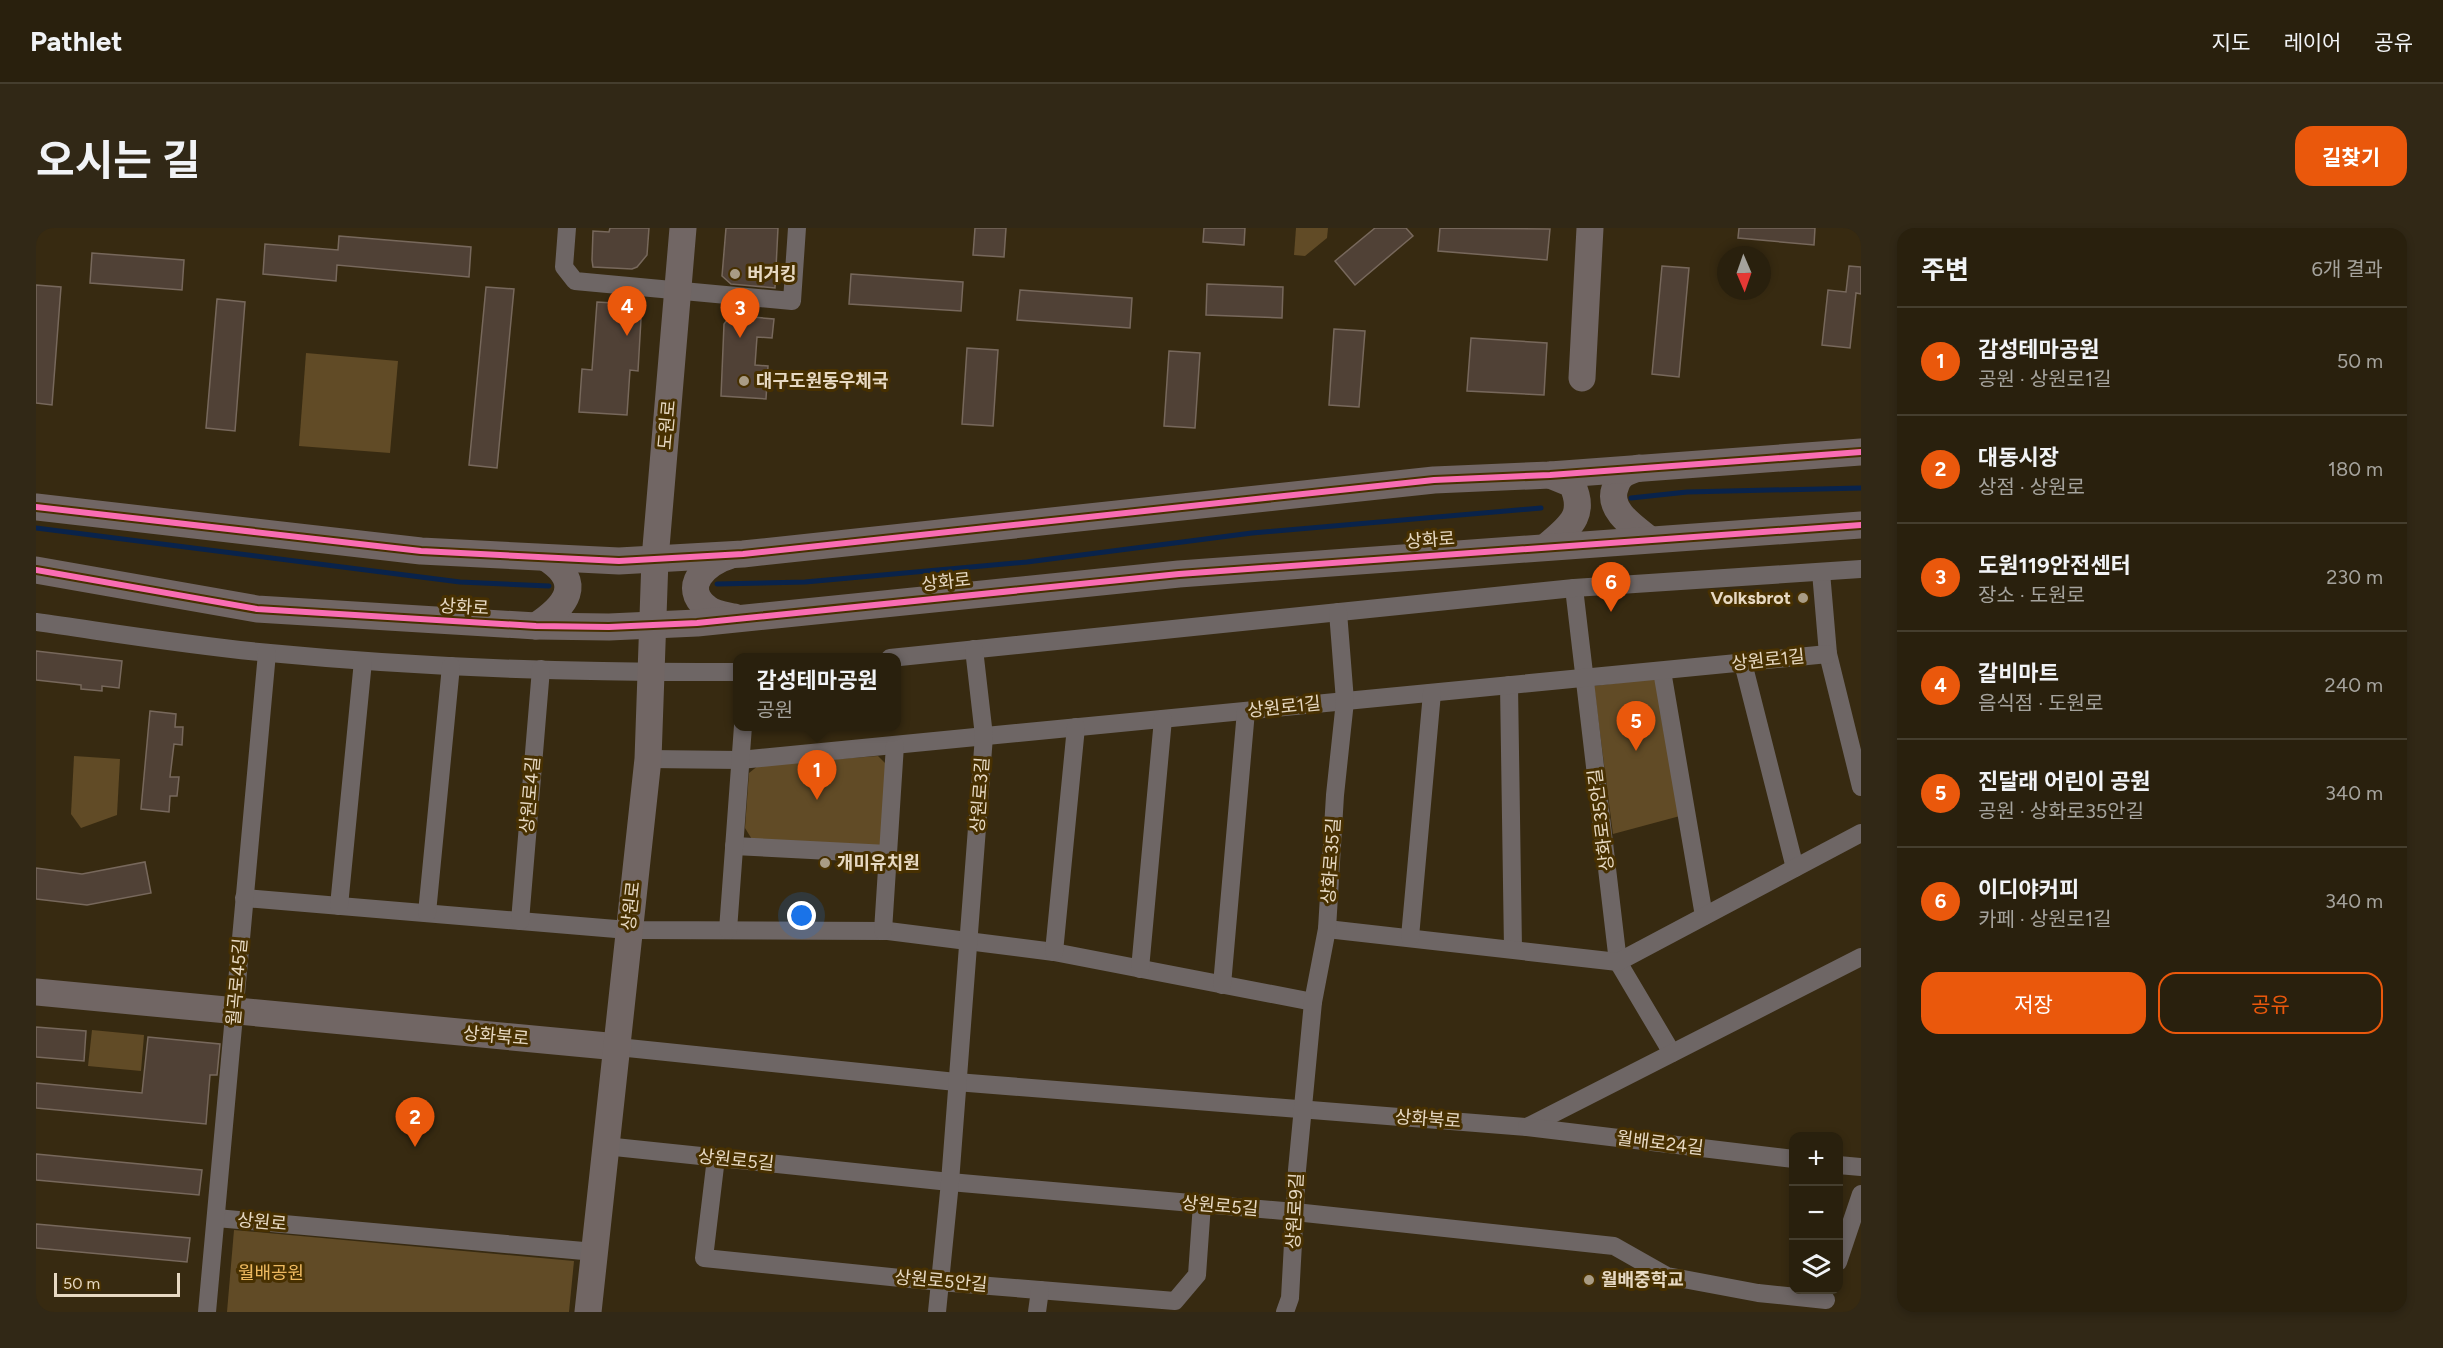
<!DOCTYPE html>
<html lang="ko">
<meta charset="utf-8">
<style>
body{margin:0;font-family:Figtree,"Noto Sans KR",sans-serif;background:#312816;color:#f1f3f6}
.controls{position:absolute;right:18px;bottom:18px;display:grid;overflow:hidden;border-radius:12px;box-shadow:0 3px 9px #0003}
.controls button{width:54px;height:54px;display:grid;place-items:center;padding:0;border:0;border-bottom:2px solid #453e2e;background:#29200d;color:#f1f3f6;font:30px sans-serif}
.compass{position:absolute;left:1681px;top:18px;width:54px;height:54px;border-radius:50%;background:#29200d;box-shadow:0 3px 9px #0003;rotate:178deg}
.scale{position:absolute;left:18px;bottom:15px;width:126px;box-sizing:border-box;padding-left:6px;border:3px solid #e7d9c3;border-top:0;font-size:16px;line-height:21px;white-space:nowrap;color:#e7d9c3;-webkit-text-stroke:4px #473001;paint-order:stroke}
.you{position:absolute;left:766px;top:688px;width:21px;height:21px;margin:-15px;border:4px solid #fff;border-radius:50%;background:#1a73e8;box-shadow:0 0 0 9px #1a73e833}
.badge{display:grid;place-items:center;width:39px;height:39px;border-radius:50%;background:#ea580c;color:#fff;font-size:20px;font-weight:700}
.pin{position:absolute;translate:-50% -50px;filter:drop-shadow(0 2px 3px #0008)}
.pin::after{content:'';position:absolute;top:32px;width:21px;height:18px;background:inherit;clip-path:polygon(0 0,100% 0,50% 100%)}
.popup{position:absolute;left:697px;top:425px;width:168px;height:78px;box-sizing:border-box;display:grid;place-content:center;border-radius:12px;background:#29200d;filter:drop-shadow(0 2px 4px #0005);font-size:20px;white-space:nowrap;color:#a5a39d}
.popup b{font-size:22px;color:#f1f3f6}
.popup::after{content:'';position:absolute;left:50%;top:100%;margin-left:-12px;border:12px solid transparent;border-top-color:#29200d}
.list{margin:0;padding:0;list-style:none}
h2{display:flex;justify-content:space-between;align-items:center;height:78px;margin:0;padding:0 24px;font-size:26px}
h2 small{font-size:20px;font-weight:400;color:#a5a39d}
.list li{display:grid;grid-template-columns:39px 1fr auto;gap:18px;align-items:center;box-sizing:border-box;height:108px;padding:0 24px;border-top:2px solid #453e2e}
.list b{display:block;font-size:22px;white-space:nowrap}
.list p{margin:0;font-size:20px;white-space:nowrap;color:#a5a39d}
.list em{font-size:20px;font-style:normal;color:#a5a39d}
.actions{display:flex;gap:12px;padding:18px 24px}
.actions a{flex:1;padding:14px 0;border:2px solid #ea580c;border-radius:18px;text-align:center;font-size:21px;color:#ea580c}
.actions .main{background:#ea580c;color:#fff}
.icon{flex:none;width:33px;height:33px;fill:none;stroke:currentColor;stroke-width:2;stroke-linecap:round;stroke-linejoin:round}
.map{position:relative;flex:none;width:1825px;height:1084px;overflow:hidden;border-radius:18px}
header{display:flex;align-items:center;gap:36px;box-sizing:border-box;height:84px;padding:0 30px;background:#29200d;border-bottom:2px solid #453e2e}
header strong{font-size:28px}
nav{display:flex;gap:33px;margin-inline-start:auto;font-size:21px}
.intro{display:flex;align-items:center;justify-content:space-between;box-sizing:border-box;height:144px;padding:0 36px}
h1{margin:0;font-size:42px}
.button{padding:15px 27px;border-radius:18px;background:#ea580c;color:#fff;font-size:21px;font-weight:700}
main{display:flex;gap:36px;padding:0 36px}
aside{flex:1;background:#29200d;border-radius:18px;box-shadow:0 3px 9px #0003}
.map>svg:first-child{display:block}
.green{fill:#614b26}
.lines{fill:none;stroke-linecap:round;stroke-linejoin:round}
.stream{stroke:#09234b;stroke-width:5}
.building{fill:#504136;stroke:#77685c;stroke-width:1.5}
.street{stroke:#6e6665;stroke-width:18}
.secondary{stroke:#716664;stroke-width:27}
.cycleway-casing{stroke:#473001;stroke-width:10}
.cycleway{stroke:#f96db3;stroke-width:6}
.poi-dot{fill:#a99c85;stroke:#473001;stroke-width:2}
.labels{text-anchor:middle;stroke-width:6;stroke-linejoin:round;paint-order:stroke}
.poi-label{font-size:18px;font-weight:bold;fill:#e7d9c3;stroke:#473001;text-anchor:start}
.street-label{font-size:18px;fill:#e7d9c3;stroke:#473001}
.park-label{font-size:18px;fill:#efba60;stroke:#473001}
</style>
<header>
<strong>Pathlet</strong>
<nav><a>지도</a><a>레이어</a><a>공유</a></nav>
</header>
<div class="intro"><h1>오시는 길</h1><a class="button">길찾기</a></div>
<main>
<div class="map">
<svg width="1825" height="1084" viewBox="0 0 1825 1084">
<rect width="100%" height="100%" fill="#372a11"/>
<g class="green">
<polygon points="1260,0 1292,0 1291,10 1269,28 1258,27"/>
<polygon points="270,125 362,133 354,225 263,218"/>
<polygon points="1621,450 1644,588 1577,606 1558,458"/>
<polygon points="38,528 84,531 81,587 45,600 35,586"/>
<polygon points="842,528 853,539 850,614 840,620 717,613 709,600 713,545 723,537"/>
<polygon points="56,802 108,807 105,843 52,838"/>
<polygon points="198,1002 538,1033 533,1084 191,1084"/>
</g>
<g class="lines">
<g class="stream">
<polyline points="1595,270 1651,264 1825,260"/>
<polyline points="0,300 424,354 513,358"/>
<polyline points="681,356 769,354 991,334 1216,305 1505,280"/>
</g>
</g>
<g class="building">
<polygon points="574,0 613,0 611,27 601,39 596,41 557,39 556,32 557,3 573,4"/>
<polygon points="690,0 742,0 739,60 695,56 686,48"/>
<polygon points="939,0 970,0 968,29 937,27"/>
<polygon points="1168,0 1209,0 1208,17 1167,14"/>
<polygon points="1339,0 1370,0 1377,8 1319,57 1299,33"/>
<polygon points="1404,0 1514,1 1511,32 1402,23"/>
<polygon points="1703,0 1779,0 1778,17 1702,10"/>
<polygon points="303,8 435,19 433,49 301,37 300,53 227,46 229,16 302,22"/>
<polygon points="56,25 148,32 146,62 54,55"/>
<polygon points="1626,38 1653,40 1643,149 1616,146"/>
<polygon points="1813,38 1825,39 1825,66 1820,65 1814,120 1786,117 1792,62 1810,64"/>
<polygon points="815,46 927,54 925,83 813,76"/>
<polygon points="1171,56 1247,59 1246,90 1170,87"/>
<polygon points="0,57 25,59 16,177 0,175"/>
<polygon points="450,59 478,61 461,240 433,237"/>
<polygon points="984,62 1096,70 1094,100 981,92"/>
<polygon points="181,71 209,74 199,203 170,200"/>
<polygon points="561,74 594,76 605,91 602,143 594,142 591,187 543,184 546,141 556,142"/>
<polygon points="695,87 738,91 736,110 721,109 719,137 732,138 730,171 685,168 688,96"/>
<polygon points="1298,101 1329,103 1323,179 1293,177"/>
<polygon points="1435,110 1511,115 1508,167 1431,163"/>
<polygon points="931,120 962,122 957,198 926,196"/>
<polygon points="1133,123 1164,125 1159,200 1128,198"/>
<polygon points="0,423 86,433 83,460 66,458 66,463 45,461 45,457 0,452"/>
<polygon points="114,483 140,486 139,499 147,499 146,517 138,516 134,549 143,549 141,568 134,568 133,584 105,581"/>
<polygon points="109,634 115,665 51,677 0,671 0,640 46,646"/>
<polygon points="0,799 50,803 48,833 0,829"/>
<polygon points="112,809 184,816 181,847 174,847 170,896 0,880 0,855 106,865"/>
<polygon points="0,926 166,942 163,967 0,952"/>
<polygon points="0,996 154,1010 151,1034 0,1020"/>
</g>
<g class="lines">
<g class="street">
<polyline points="531,0 528,39 539,53 756,73 761,0"/>
<polyline points="1785,344 1792,426 1825,559"/>
<polyline points="1538,360 1582,734 1636,825"/>
<path d="M0,394C78,405 156,418 234,425C389,440 546,445 702,444"/>
<polyline points="854,430 1538,360 1825,341"/>
<polyline points="1707,435 1759,640"/>
<polyline points="1626,443 1668,688"/>
<polyline points="1473,457 1477,721"/>
<polyline points="612,531 704,532 1792,426"/>
<polyline points="698,618 852,626"/>
<polyline points="208,670 592,702 852,703 1018,724 1277,774"/>
<polyline points="303,678 327,433"/>
<polyline points="391,685 415,438"/>
<polyline points="484,693 505,441"/>
<polyline points="1291,701 1582,734 1825,605"/>
<polyline points="692,702 707,498"/>
<polyline points="847,703 859,517"/>
<polyline points="1374,709 1396,465"/>
<polyline points="1018,724 1040,499"/>
<polyline points="1104,741 1127,491"/>
<polyline points="1186,757 1210,483"/>
<polyline points="582,819 920,854 1491,899 1825,729"/>
<polyline points="1491,899 1758,931"/>
<polyline points="569,918 914,954 1259,984 1578,1018 1631,1048 1722,1065 1790,1072"/>
<polyline points="680,930 668,1030 904,1054 1139,1073 1161,1047 1166,976"/>
<polyline points="1802,937 1825,939"/>
<polyline points="180,990 559,1024"/>
<polyline points="1802,1034 1825,966"/>
<polyline points="171,1084 231,425"/>
<polyline points="901,1084 914,954 948,508 938,421"/>
<polyline points="1001,1084 1004,1062"/>
<polyline points="1249,1084 1254,1070 1261,942 1277,774 1291,701 1299,567 1309,473 1302,384"/>
</g>
<g class="secondary">
<polyline points="1546,150 1554,0"/>
<path d="M1603,240C1590,244 1583,246 1579,260C1571,282 1598,299 1613,311"/>
<polyline points="0,279 385,323 583,333 707,326 1398,252 1514,247 1825,224"/>
<path d="M1510,319C1533,299 1551,288 1536,256L1514,247"/>
<path d="M693,328C670,334 644,359 671,380C678,386 689,387 698,389"/>
<polyline points="0,342 221,381 500,398 573,399 661,395 1143,346 1825,297"/>
<path d="M500,398C530,378 549,355 510,330"/>
<polyline points="0,764 582,819"/>
<polyline points="552,1084 612,531 619,331 647,0"/>
</g>
<g class="cycleway-casing">
<g id="cycleway">
<polyline points="0,279 385,323 583,333 707,326 1398,252 1514,247 1825,224"/>
<polyline points="0,342 221,381 500,398 573,399 661,395 1143,346 1825,297"/>
</g>
</g>
<use href="#cycleway" class="cycleway"/>
</g>
<g class="poi-dot">
<circle cx="699" cy="46" r="6"/>
<circle cx="708" cy="153" r="6"/>
<circle cx="1767" cy="370" r="6"/>
<circle cx="789" cy="635" r="6"/>
<circle cx="1553" cy="1052" r="6"/>
</g>
<g class="labels">
<g class="poi-label">
<text x="711" y="52">버거킹</text>
<text x="720" y="159">대구도원동우체국</text>
<text x="1755" y="376" text-anchor="end">Volksbrot</text>
<text x="801" y="641">개미유치원</text>
<text x="1565" y="1058">월배중학교</text>
</g>
<g class="street-label">
<text transform="translate(631 197) rotate(-85)" y="6">도원로</text>
<text transform="translate(1394 312) rotate(-4)" y="6">상화로</text>
<text transform="translate(910 354) rotate(-6)" y="6">상화로</text>
<text transform="translate(428 379) rotate(3)" y="6">상화로</text>
<text transform="translate(1732 432) rotate(-6)" y="6">상원로1길</text>
<text transform="translate(1248 479) rotate(-6)" y="6">상원로1길</text>
<text transform="translate(494 567) rotate(-85)" y="6">상원로4길</text>
<text transform="translate(944 567) rotate(-86)" y="6">상원로3길</text>
<text transform="translate(1565 592) rotate(-97)" y="6">상화로35안길</text>
<text transform="translate(1295 633) rotate(-86)" y="6">상화로35길</text>
<text transform="translate(595 678) rotate(-84)" y="6">상원로</text>
<text transform="translate(201 754) rotate(-85)" y="6">월곡로45길</text>
<text transform="translate(460 808) rotate(5)" y="6">상화북로</text>
<text transform="translate(1392 891) rotate(4)" y="6">상화북로</text>
<text transform="translate(1624 915) rotate(7)" y="6">월배로24길</text>
<text transform="translate(700 932) rotate(6)" y="6">상원로5길</text>
<text transform="translate(1184 978) rotate(5)" y="6">상원로5길</text>
<text transform="translate(1259 983) rotate(-87)" y="6">상원로9길</text>
<text transform="translate(226 994) rotate(5)" y="6">상원로</text>
<text transform="translate(905 1053) rotate(5)" y="6">상원로5안길</text>
</g>
<g class="park-label">
<text x="235" y="1051">월배공원</text>
</g>
</g>
</svg>
<div class="controls">
<button>+</button>
<button>−</button>
<button><svg class="icon" aria-label="layers" viewBox="0 0 24 24"><path d="M12 4l9 5-9 5-9-5zM3 14l9 5 9-5"/></svg></button>
</div>
<svg class="compass" viewBox="-18 -18 36 36"><path d="M0-13l5 13h-10z" fill="#e53935"/><path d="M0 13l5-13h-10z" fill="#a5a39d"/></svg>
<div class="scale">50 m</div>
<div class="you"></div>
<div class="pin badge" style="left:781px;top:572px">1</div>
<div class="popup"><b>감성테마공원</b>공원</div>
<div class="pin badge" style="left:379px;top:919px">2</div>
<div class="pin badge" style="left:704px;top:110px">3</div>
<div class="pin badge" style="left:591px;top:108px">4</div>
<div class="pin badge" style="left:1600px;top:523px">5</div>
<div class="pin badge" style="left:1575px;top:384px">6</div>
</div>
<aside>
<h2>주변<small>6개 결과</small></h2>
<ul class="list">
<li><span class="badge">1</span><div><b>감성테마공원</b><p>공원 · 상원로1길</p></div><em>50 m</em></li>
<li><span class="badge">2</span><div><b>대동시장</b><p>상점 · 상원로</p></div><em>180 m</em></li>
<li><span class="badge">3</span><div><b>도원119안전센터</b><p>장소 · 도원로</p></div><em>230 m</em></li>
<li><span class="badge">4</span><div><b>갈비마트</b><p>음식점 · 도원로</p></div><em>240 m</em></li>
<li><span class="badge">5</span><div><b>진달래 어린이 공원</b><p>공원 · 상화로35안길</p></div><em>340 m</em></li>
<li><span class="badge">6</span><div><b>이디야커피</b><p>카페 · 상원로1길</p></div><em>340 m</em></li>
</ul>
<div class="actions"><a class="main">저장</a><a>공유</a></div>
</aside>
</main>
